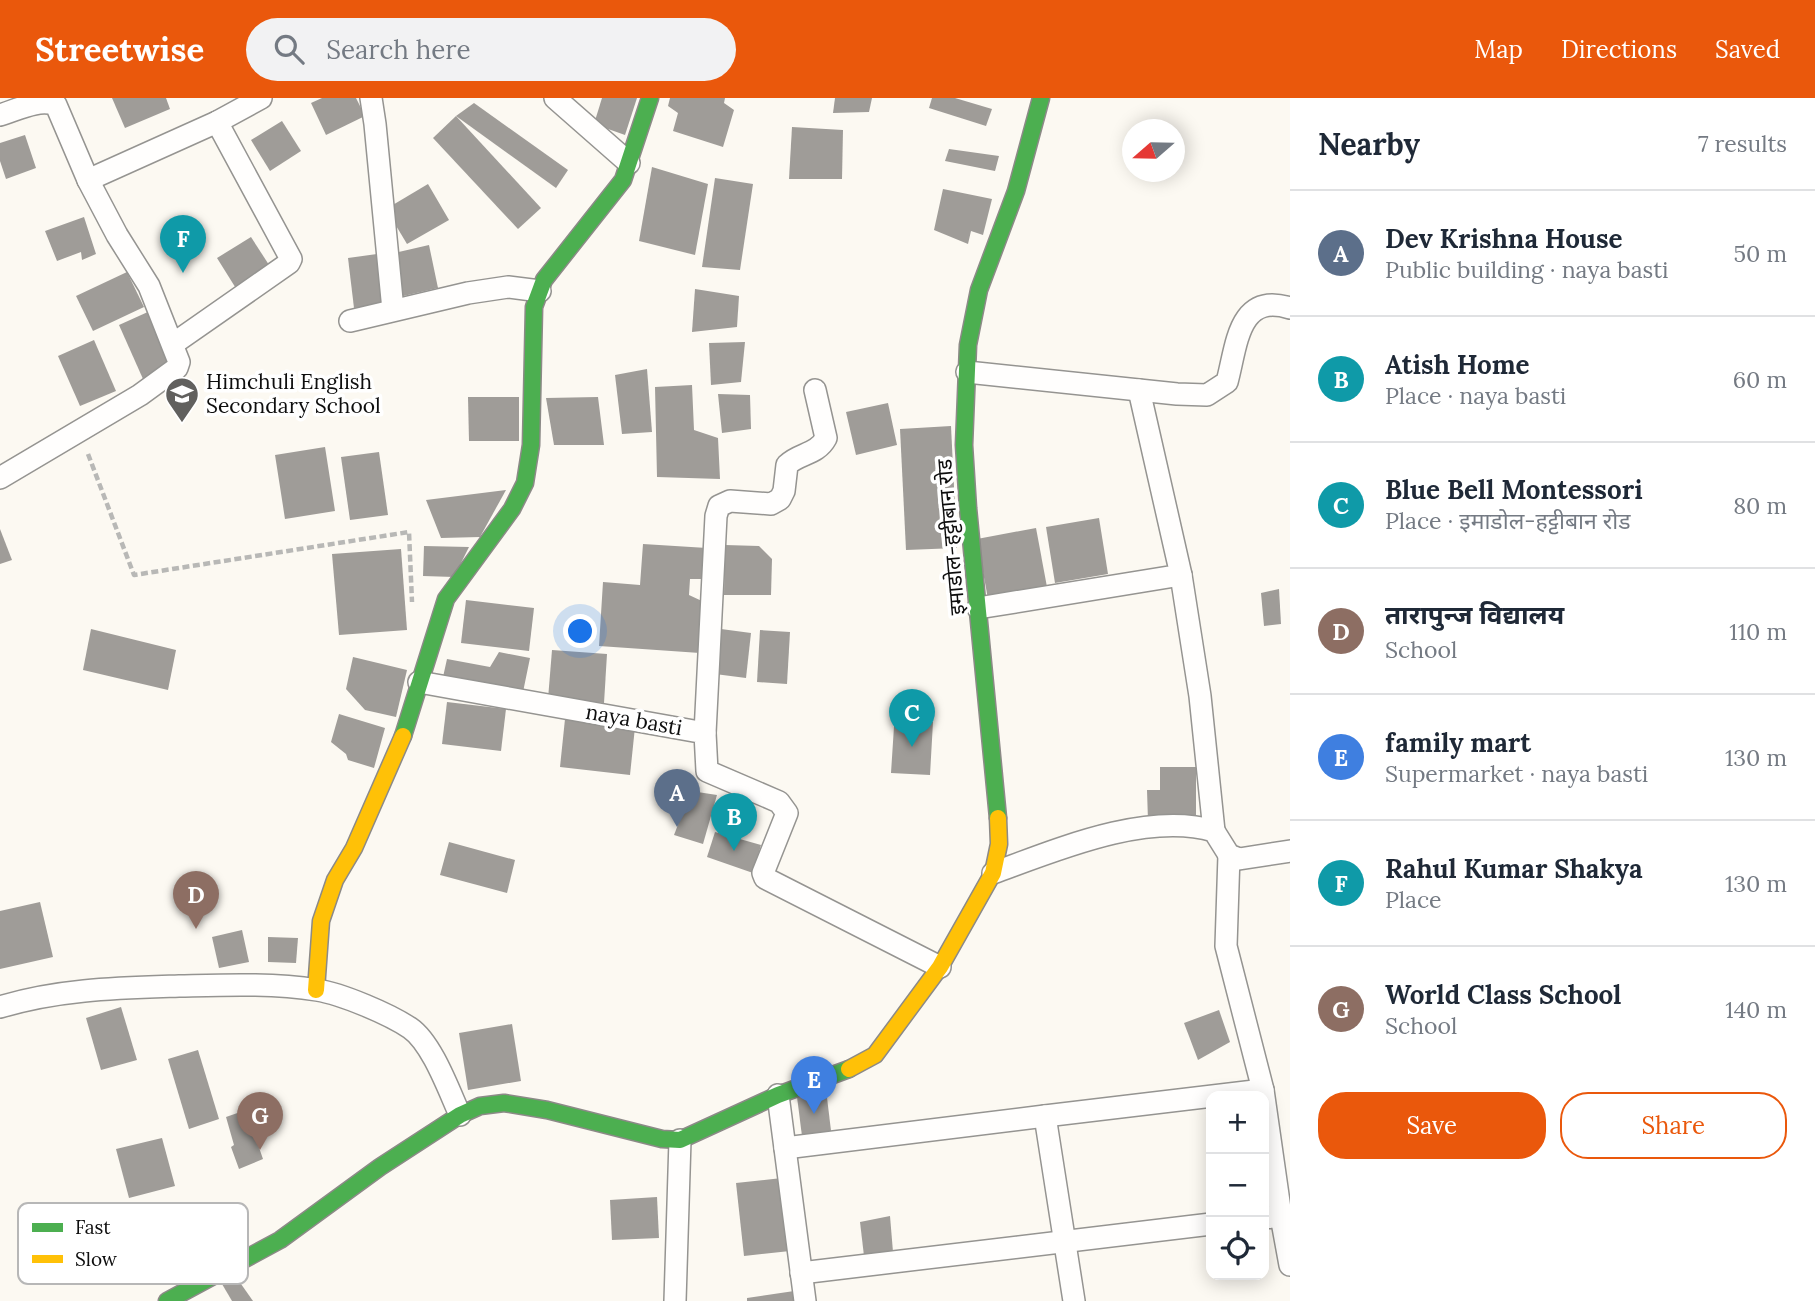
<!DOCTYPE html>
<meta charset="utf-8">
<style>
body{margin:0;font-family:Lora,"Noto Sans Devanagari",serif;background:#f2f2f3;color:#1f2937}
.controls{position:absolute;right:21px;bottom:21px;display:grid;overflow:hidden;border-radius:14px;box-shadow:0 4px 18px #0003}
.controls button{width:63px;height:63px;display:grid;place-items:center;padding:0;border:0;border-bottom:2px solid #e0e1e3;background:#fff;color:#1f2937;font:35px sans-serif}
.compass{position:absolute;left:1122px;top:21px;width:63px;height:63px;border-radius:50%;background:#fff;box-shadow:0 4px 18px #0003;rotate:250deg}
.you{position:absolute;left:581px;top:534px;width:24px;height:24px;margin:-18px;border:5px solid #fff;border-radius:50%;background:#1a73e8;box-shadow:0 0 0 10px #1a73e833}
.badge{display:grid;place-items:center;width:46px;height:46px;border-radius:50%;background:#ea580c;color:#fff;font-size:23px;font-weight:700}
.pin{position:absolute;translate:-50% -58px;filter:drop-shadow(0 2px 4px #0008)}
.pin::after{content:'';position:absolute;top:37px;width:24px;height:21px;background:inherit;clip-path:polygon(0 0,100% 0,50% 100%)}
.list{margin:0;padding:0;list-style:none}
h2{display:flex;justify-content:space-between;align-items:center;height:91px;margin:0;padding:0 28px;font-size:30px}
h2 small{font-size:23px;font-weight:400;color:#747a83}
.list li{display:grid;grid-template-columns:46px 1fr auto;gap:21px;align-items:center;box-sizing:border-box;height:126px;padding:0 28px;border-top:2px solid #e0e1e3}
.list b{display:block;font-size:26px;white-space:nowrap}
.list p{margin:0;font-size:23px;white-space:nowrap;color:#747a83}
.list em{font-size:23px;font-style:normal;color:#747a83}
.actions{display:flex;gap:14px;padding:21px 28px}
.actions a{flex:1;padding:16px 0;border:2px solid #ea580c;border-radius:28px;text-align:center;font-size:24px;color:#ea580c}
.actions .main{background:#ea580c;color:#fff}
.icon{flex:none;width:38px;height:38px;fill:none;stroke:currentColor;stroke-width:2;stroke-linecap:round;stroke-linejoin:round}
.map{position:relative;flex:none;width:1290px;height:1203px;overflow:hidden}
header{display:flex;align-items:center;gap:42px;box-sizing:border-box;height:98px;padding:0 35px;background:#ea580c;color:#fff}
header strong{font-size:33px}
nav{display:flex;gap:38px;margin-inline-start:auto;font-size:24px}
.search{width:490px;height:63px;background:#f2f2f3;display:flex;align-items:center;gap:18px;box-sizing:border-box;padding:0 24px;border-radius:38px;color:#747a83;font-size:26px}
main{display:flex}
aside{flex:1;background:#fff}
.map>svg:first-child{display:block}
.building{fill:#9f9c98}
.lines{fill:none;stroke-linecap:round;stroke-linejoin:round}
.street-casing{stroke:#959491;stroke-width:24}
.fast-casing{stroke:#8c8a87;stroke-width:19}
.slow-casing{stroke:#8c8a87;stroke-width:19}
.path{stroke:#b8b8b6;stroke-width:4.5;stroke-dasharray:7 3.5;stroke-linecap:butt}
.street{stroke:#fffefd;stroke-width:21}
.fast{stroke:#4caf50;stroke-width:16}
.slow{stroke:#ffc107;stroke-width:16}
.labels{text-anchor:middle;stroke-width:7;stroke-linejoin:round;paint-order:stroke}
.poi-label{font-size:21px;fill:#0e0e0e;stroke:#fff;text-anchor:start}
.street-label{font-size:21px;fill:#0e0e0e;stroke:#fff}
.key{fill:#fff;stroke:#b7b7b7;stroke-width:2}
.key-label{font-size:19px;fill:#0e0e0e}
</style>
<header>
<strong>Streetwise</strong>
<div class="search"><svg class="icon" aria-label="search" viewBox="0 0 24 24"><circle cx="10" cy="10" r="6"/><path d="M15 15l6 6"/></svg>Search here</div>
<nav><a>Map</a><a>Directions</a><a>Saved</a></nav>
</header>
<main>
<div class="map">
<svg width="1290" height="1203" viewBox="0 0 1290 1203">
<rect width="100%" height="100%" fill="#fcf9f2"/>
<g class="building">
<polygon points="112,0 166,0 170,11 125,30"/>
<polygon points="322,0 356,0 365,18 326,37 311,5"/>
<polygon points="602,0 637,0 625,37 594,26"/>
<polygon points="670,0 725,0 724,5 734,12 723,49 673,33 678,15 668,8"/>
<polygon points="835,0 872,0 869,14 833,15"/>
<polygon points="932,0 955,0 992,11 986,28 929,10"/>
<polygon points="474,5 568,72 556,90 456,18"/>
<polygon points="456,18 541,110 518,131 433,40"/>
<polygon points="282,23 301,53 270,73 251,42"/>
<polygon points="792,29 843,32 842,81 789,81"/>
<polygon points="25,37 36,70 6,81 0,63 0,45"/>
<polygon points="949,51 999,58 995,73 945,63"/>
<polygon points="652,69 708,86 695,157 639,143"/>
<polygon points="715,80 753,86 740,172 702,169"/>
<polygon points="428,86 449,122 407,146 386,111"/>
<polygon points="943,91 992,101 983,137 971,133 968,146 934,132"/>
<polygon points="84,119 96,156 82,162 81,154 57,163 45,133"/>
<polygon points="251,139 271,170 237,192 217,160"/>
<polygon points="429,147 438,190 399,199 390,156"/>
<polygon points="377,156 383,206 354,210 348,160"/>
<polygon points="127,174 144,209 93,233 76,198"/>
<polygon points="695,191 739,198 737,229 692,234"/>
<polygon points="150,213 174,267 143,281 119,227"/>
<polygon points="94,242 116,293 80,308 58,258"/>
<polygon points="745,244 741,284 711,287 709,245"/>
<polygon points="647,271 652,334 622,336 615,277"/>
<polygon points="692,287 694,332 718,340 720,381 657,379 655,289"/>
<polygon points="718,296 750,297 751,331 722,335"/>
<polygon points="468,299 519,299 519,343 469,343"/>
<polygon points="598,299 604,347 554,347 546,300"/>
<polygon points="888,305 897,347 856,357 846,314"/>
<polygon points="951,328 957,450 906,452 900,331"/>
<polygon points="325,349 335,413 285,421 275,357"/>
<polygon points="379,354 388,417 350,422 341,359"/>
<polygon points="506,392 480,439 441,440 426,402"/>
<polygon points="1099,420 1108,476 1055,485 1046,429"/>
<polygon points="1036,430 1047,489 988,501 977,441"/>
<polygon points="0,431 12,462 0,466"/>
<polygon points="643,446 707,450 705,481 690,481 689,497 704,504 700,555 599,548 603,484 640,487"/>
<polygon points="725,447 759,448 772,461 771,497 724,497"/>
<polygon points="424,448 469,449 454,479 423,478"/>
<polygon points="401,451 407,532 339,537 332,456"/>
<polygon points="1279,491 1281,526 1264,528 1261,495"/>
<polygon points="466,502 534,510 529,553 461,545"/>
<polygon points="91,531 176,552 168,592 83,572"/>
<polygon points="721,531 751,535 746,580 715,576"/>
<polygon points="760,532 790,534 787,586 757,584"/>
<polygon points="552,552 607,556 604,605 548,601"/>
<polygon points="499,554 530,560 523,594 443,579 447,561 490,569"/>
<polygon points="353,559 407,572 396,619 365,612 346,591"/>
<polygon points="447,604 506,611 501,653 442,646"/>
<polygon points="895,613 924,616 923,623 933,624 930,677 891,675"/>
<polygon points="339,616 385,630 374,670 348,662 346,656 331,644"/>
<polygon points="565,621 635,629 630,677 560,669"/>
<polygon points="1160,669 1196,669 1196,724 1148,723 1147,692 1160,692"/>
<polygon points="691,693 717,697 703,746 674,737"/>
<polygon points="715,734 761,747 753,775 707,759"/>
<polygon points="449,744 515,762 507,795 440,777"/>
<polygon points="40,804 53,859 0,871 0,813"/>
<polygon points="242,832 249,864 219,870 212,839"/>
<polygon points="268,839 298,840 296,865 268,864"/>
<polygon points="121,909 137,962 101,972 86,920"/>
<polygon points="1219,912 1230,944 1198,962 1184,925"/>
<polygon points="512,926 521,983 468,992 459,935"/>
<polygon points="198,952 219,1021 189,1031 168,961"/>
<polygon points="825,983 832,1041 803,1046 796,991"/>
<polygon points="246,1012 263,1061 239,1071 231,1049 234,1047 226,1019"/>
<polygon points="162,1040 175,1088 129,1100 116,1051"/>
<polygon points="782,1080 790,1153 744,1158 736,1085"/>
<polygon points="657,1099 659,1140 612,1142 610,1102"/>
<polygon points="890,1118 893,1154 864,1158 860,1124"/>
<polygon points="234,1176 253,1203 232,1203 222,1186"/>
<polygon points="801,1192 802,1203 747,1203 747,1200"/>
</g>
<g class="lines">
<g class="street-casing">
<g id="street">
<polyline points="371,0 375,26 393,212"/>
<polyline points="555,0 629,65"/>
<path d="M0,17C17,12 39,0 56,7L88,82L117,137L149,188L179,264L177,270L140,297L0,380"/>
<polyline points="88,82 217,24 261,0"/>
<polyline points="350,223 468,195 508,189 540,193"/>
<polyline points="173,246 289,165 291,161 217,24"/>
<path d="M967,274L1177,296L1207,297L1227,284C1237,247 1238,194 1290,210"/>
<polyline points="1181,477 1200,598 1214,733"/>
<polyline points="978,510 1181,477 1139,292"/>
<polyline points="419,584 705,635 707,673 779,704 787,715 763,775 765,780 940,869"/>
<path d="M705,635L716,418L719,408L730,403L771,406L780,401L784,393L787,367C799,355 817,357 826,340L815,292"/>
<polyline points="1229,757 1226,848 1263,992 1281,1118"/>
<path d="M993,775C1056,752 1147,713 1214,733L1229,757L1239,761L1290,753"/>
<path d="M0,909C59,891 118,890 179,888C225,887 272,885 317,892C342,896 389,916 410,930C432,945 449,993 460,1017"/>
<polyline points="778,997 805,1203"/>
<polyline points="1045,1018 1263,992"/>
<polyline points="785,1050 1045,1018 1074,1203"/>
<polyline points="1264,1120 1281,1118 1290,1167"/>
<polyline points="801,1175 1211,1126"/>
<polyline points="675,1203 680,1042"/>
</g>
</g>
<g class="fast-casing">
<g id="fast">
<polyline points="403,638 446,501 512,411 525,385 531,347 534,209 544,182 623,82 650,0"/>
<polyline points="998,720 968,410 964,347 968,247 979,192 1016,93 1041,0"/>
<polyline points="167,1203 280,1142 380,1069 460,1017 480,1008 504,1005 547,1012 662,1041 680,1042 778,997 849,971"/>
</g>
</g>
<g class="slow-casing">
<g id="slow">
<polyline points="316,892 321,823 335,782 354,750 403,638"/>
<polyline points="849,971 875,957 940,869 993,775 999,746 998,720"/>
</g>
</g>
<polyline class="path" points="88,356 134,477 409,434 412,504"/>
<use href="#street" class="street"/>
<use href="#fast" class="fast"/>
<use href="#slow" class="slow"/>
</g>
<defs>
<g id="school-pin" transform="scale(1.75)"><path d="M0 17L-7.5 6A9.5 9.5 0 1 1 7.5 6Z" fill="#61605e" stroke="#fff"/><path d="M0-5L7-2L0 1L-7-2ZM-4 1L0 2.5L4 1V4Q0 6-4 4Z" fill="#fff"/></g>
</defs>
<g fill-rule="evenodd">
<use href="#school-pin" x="182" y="296"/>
</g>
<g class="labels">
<g class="poi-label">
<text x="206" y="291">Himchuli English<tspan x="206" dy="24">Secondary School</tspan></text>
</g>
<g class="street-label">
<text transform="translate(951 439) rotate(-95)" y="7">इमाडोल-हट्टीबान रोड</text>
<text transform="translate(634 622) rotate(10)" y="7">naya basti</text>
</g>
</g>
<rect x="18" y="1105" width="230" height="81" rx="10" class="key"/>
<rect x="32" y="1125" width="31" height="9" fill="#4caf50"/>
<rect x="32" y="1157" width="31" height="8" fill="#ffc107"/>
<g class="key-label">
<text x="75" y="1136">Fast</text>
<text x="75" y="1168">Slow</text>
</g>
</svg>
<div class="controls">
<button>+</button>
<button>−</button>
<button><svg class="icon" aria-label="locate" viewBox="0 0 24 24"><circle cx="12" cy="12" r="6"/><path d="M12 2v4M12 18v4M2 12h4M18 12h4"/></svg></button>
</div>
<svg class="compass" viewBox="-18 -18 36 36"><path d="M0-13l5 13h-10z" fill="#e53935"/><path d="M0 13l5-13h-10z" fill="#747a83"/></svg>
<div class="you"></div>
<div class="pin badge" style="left:677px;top:729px;background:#5c6f8a">A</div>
<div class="pin badge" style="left:734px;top:753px;background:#0f9aa8">B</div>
<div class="pin badge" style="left:912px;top:649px;background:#0f9aa8">C</div>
<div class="pin badge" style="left:196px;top:831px;background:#8d6e63">D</div>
<div class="pin badge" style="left:814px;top:1016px;background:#3f7fe0">E</div>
<div class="pin badge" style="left:183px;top:175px;background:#0f9aa8">F</div>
<div class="pin badge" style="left:260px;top:1052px;background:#8d6e63">G</div>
</div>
<aside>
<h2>Nearby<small>7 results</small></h2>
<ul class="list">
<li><span class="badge" style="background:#5c6f8a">A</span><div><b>Dev Krishna House</b><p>Public building · naya basti</p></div><em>50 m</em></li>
<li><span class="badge" style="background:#0f9aa8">B</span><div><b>Atish Home</b><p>Place · naya basti</p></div><em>60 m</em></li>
<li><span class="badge" style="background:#0f9aa8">C</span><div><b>Blue Bell Montessori</b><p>Place · इमाडोल-हट्टीबान रोड</p></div><em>80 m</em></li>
<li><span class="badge" style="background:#8d6e63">D</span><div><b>तारापुन्ज विद्यालय</b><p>School</p></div><em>110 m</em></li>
<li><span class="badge" style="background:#3f7fe0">E</span><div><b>family mart</b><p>Supermarket · naya basti</p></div><em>130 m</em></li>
<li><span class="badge" style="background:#0f9aa8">F</span><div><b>Rahul Kumar Shakya</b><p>Place</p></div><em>130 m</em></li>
<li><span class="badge" style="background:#8d6e63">G</span><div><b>World Class School</b><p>School</p></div><em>140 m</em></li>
</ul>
<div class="actions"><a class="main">Save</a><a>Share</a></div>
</aside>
</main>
